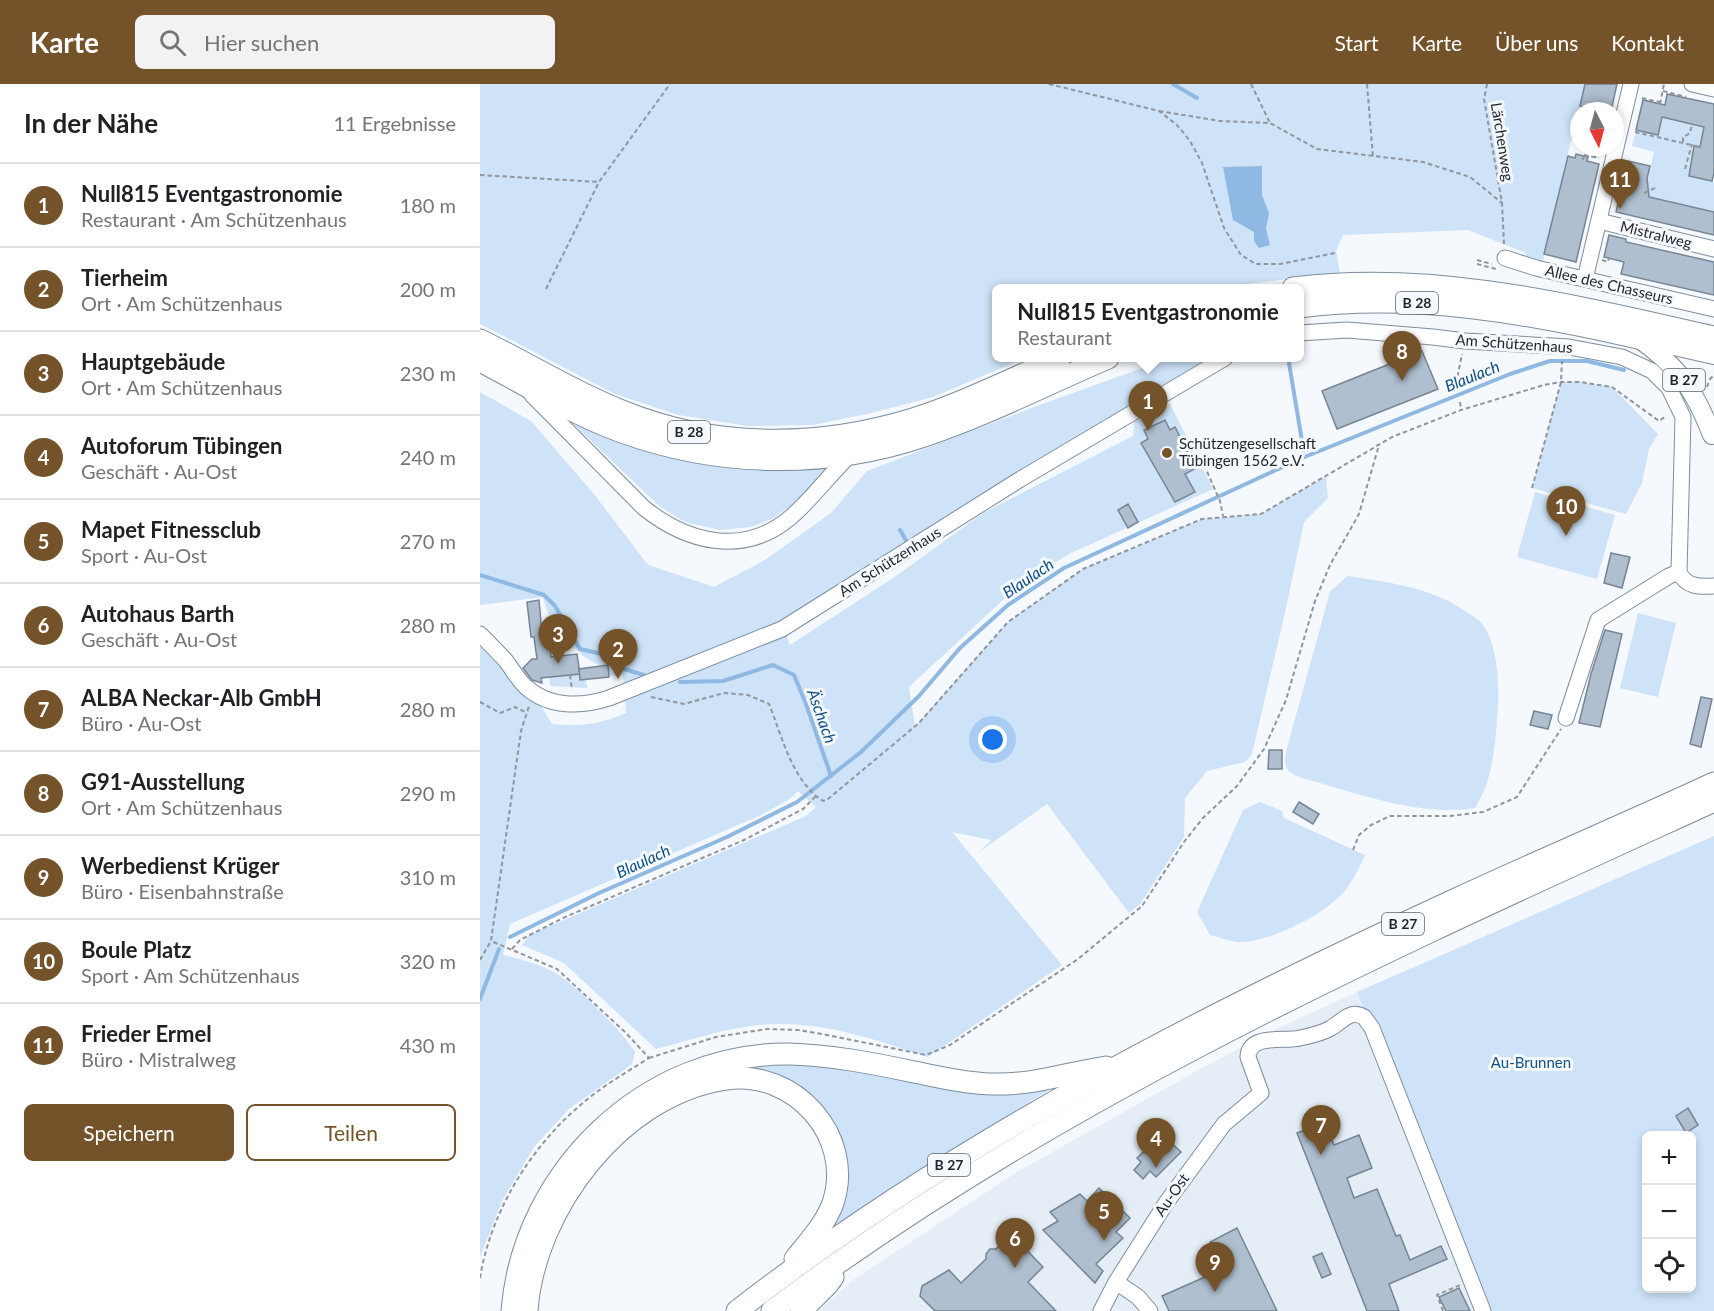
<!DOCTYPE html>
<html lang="de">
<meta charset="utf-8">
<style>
body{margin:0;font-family:Lato,sans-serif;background:#f2f2f2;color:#202124}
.controls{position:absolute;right:18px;bottom:18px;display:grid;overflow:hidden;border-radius:9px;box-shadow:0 3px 9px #0003}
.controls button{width:54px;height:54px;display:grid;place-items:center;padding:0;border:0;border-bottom:2px solid #e0e0e0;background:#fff;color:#202124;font:30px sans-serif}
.compass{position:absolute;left:1090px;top:18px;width:54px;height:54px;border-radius:50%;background:#fff;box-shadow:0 3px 9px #0003;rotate:174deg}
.you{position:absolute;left:513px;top:656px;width:21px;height:21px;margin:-15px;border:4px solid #fff;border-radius:50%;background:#1a73e8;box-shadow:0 0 0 9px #1a73e833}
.badge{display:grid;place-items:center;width:39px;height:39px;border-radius:50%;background:#74522a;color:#fff;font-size:20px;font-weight:700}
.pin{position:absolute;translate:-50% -50px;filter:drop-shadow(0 2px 3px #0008)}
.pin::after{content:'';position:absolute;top:32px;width:21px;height:18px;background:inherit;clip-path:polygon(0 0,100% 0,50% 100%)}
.popup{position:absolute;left:512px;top:200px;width:312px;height:78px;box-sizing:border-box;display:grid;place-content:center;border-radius:9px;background:#fff;filter:drop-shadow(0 2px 4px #0005);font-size:20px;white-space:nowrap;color:#757577}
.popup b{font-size:22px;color:#202124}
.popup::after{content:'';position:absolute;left:50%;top:100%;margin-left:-12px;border:12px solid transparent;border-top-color:#fff}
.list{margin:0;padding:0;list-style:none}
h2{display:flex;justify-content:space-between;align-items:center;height:78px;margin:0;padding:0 24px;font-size:26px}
h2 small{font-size:20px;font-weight:400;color:#757577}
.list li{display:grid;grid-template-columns:39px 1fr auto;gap:18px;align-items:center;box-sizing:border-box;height:84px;padding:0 24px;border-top:2px solid #e0e0e0}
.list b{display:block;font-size:22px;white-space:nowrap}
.list p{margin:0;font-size:20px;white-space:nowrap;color:#757577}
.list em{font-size:20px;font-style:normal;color:#757577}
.actions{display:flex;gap:12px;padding:18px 24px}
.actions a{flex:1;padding:14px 0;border:2px solid #74522a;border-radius:9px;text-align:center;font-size:21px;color:#74522a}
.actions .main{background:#74522a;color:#fff}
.icon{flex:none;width:33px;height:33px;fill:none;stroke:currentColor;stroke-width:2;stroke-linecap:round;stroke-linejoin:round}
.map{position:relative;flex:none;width:1234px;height:1227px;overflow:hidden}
header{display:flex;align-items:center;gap:36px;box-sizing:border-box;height:84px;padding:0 30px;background:#74522a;color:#fff}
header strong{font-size:28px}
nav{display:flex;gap:33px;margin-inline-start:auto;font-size:21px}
.search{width:420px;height:54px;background:#f2f2f2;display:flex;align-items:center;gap:15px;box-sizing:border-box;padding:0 21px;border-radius:9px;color:#757577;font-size:22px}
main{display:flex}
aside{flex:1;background:#fff}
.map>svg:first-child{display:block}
.built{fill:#e5eef7}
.green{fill:#cee3f8;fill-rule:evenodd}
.water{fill:#8fb9e2}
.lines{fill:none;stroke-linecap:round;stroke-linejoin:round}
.stream{stroke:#8fb9e2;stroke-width:4}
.building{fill:#afbfcf;stroke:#768594;stroke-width:1.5}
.minor-casing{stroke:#7d8d9c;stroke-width:17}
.major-casing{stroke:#7d8d9c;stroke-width:20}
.highway-casing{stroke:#7d8d9c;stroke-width:23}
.path{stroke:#91959a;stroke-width:2;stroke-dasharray:4.5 3;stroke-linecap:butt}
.minor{stroke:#fff;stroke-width:15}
.major{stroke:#fff;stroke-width:18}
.highway{stroke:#fff;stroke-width:21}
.poi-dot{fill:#74522a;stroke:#f5f8fc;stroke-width:2}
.labels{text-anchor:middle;stroke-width:6;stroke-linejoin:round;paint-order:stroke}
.shield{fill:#f5f8fc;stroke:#5e6469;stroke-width:1.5}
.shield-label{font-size:14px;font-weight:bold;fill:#1e242a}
.street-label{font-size:15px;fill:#1e242a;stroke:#f5f8fc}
.poi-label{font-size:15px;fill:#1e242a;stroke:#f5f8fc;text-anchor:start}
.park-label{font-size:15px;fill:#145285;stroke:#f5f8fc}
.water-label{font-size:16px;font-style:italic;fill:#0d4d80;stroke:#f5f8fc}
</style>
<header>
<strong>Karte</strong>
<div class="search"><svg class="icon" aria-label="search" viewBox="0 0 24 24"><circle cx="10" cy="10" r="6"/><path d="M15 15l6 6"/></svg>Hier suchen</div>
<nav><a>Start</a><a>Karte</a><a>Über uns</a><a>Kontakt</a></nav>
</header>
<main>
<aside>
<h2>In der Nähe<small>11 Ergebnisse</small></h2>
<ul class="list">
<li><span class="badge">1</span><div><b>Null815 Eventgastronomie</b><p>Restaurant · Am Schützenhaus</p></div><em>180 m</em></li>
<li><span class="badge">2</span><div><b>Tierheim</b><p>Ort · Am Schützenhaus</p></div><em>200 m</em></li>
<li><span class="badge">3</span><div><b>Hauptgebäude</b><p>Ort · Am Schützenhaus</p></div><em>230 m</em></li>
<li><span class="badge">4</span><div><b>Autoforum Tübingen</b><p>Geschäft · Au-Ost</p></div><em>240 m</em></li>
<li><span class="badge">5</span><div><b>Mapet Fitnessclub</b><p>Sport · Au-Ost</p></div><em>270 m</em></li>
<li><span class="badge">6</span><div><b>Autohaus Barth</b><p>Geschäft · Au-Ost</p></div><em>280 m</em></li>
<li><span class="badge">7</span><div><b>ALBA Neckar-Alb GmbH</b><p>Büro · Au-Ost</p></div><em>280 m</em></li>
<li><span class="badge">8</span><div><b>G91-Ausstellung</b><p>Ort · Am Schützenhaus</p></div><em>290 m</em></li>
<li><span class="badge">9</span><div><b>Werbedienst Krüger</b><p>Büro · Eisenbahnstraße</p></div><em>310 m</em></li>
<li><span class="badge">10</span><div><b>Boule Platz</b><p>Sport · Am Schützenhaus</p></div><em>320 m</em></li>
<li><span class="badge">11</span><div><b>Frieder Ermel</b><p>Büro · Mistralweg</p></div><em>430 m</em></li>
</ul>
<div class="actions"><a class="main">Speichern</a><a>Teilen</a></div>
</aside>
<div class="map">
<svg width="1234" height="1227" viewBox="0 0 1234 1227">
<rect width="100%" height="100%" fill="#f5f8fc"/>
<polygon class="built" points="877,908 1003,1227 339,1227 373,1196 537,1088 713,989 796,945"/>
<g class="green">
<polygon points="0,0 1105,0 1100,22 1115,27 1099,27 1099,56 1091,56 1061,185 1042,180 1046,169 988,146 863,151 856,167 860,189 734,204 516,204 516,274 545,274 453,313 391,329 333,341 268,342 198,331 135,310 0,240"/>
<polygon points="1182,33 1225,44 1219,68 1210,92 1234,98 1234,130 1162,115 1174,68 1152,62 1156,46 1161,47"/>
<path d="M690,274H728L301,538L310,561L416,492L503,429L653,352L654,338L690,320L733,405L589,470L539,501L429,603L435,642L528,538L603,485L722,435L781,430L846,392L848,414L824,438L806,524L772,670L765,678L727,687L705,714L704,753L660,820L649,829L567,720L499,768L511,756L472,748L582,881L448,973C400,957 349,939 297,940C256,940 215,955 176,965L84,879L42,861L49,851L326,732L336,723L318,707L310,715L281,731L30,840L23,871C41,875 56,879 72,887C93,898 143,948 155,968L152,980L89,1025L54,1063L22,1117L0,1173V550L53,608L72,640C98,643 121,640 146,629L143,591L129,592L128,582C107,583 81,551 71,535C67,529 65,520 63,513L0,521V308L51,337L114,410L168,481L234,503L285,476L351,429L387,387L554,323Z"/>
<polygon points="1081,298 1100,298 1132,303 1178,350 1169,365 1162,399 1146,430 1052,404"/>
<polygon points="80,327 202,374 268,385 348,382 322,414 292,435 271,443 240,446 205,438 179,422"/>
<polygon points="1055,408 1135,431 1117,495 1037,473"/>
<path d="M867,492C908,498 950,503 985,527C991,531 999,535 1003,541C1019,563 1020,609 1017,635C1015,665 1012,698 995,724C937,733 878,709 822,694C804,688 803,681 807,664L850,508Z"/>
<polygon points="1158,529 1196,539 1178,613 1140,604"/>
<polygon points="100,590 100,596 106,596 107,604 70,602 69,593"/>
<path d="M780,718L802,727L804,734L885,771C879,785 872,799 861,811C841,832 788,859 758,858C749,857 739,853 730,851L717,828L763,726Z"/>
<path d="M1234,752V1227H1003L877,908ZM1166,1052H1212V1204H1166Z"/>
<polygon points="298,978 567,1004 569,1006 414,1102 352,1144 357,1051 265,987 264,982"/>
</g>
<polygon class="water" points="782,82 782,111 789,129 786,145 790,161 779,164 774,157 774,148 753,136 743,83"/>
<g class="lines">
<g class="stream">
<polyline points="693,0 717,14"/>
<polyline points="809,279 823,363 822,374"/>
<polyline points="420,446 427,458"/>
<polyline points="0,491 64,511 75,522 100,565 122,570 137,583 164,591"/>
<polyline points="200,598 243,597 293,581 314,591 326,620 351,692"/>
<polyline points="30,853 119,809 247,753 317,718 381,668 439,612 480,564 528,521 584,484 822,374 1030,290 1070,277 1107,277 1144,286"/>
<polyline points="0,915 19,865"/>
</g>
</g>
<g class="building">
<polygon points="1105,0 1137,0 1131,27 1119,27 1100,22"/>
<polygon points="1187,10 1234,20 1234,89 1232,97 1209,92 1214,62 1220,63 1224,43 1182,33 1178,51 1156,46 1163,16 1185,21"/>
<polygon points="1096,70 1108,73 1107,77 1119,80 1096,178 1064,170 1088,72 1095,74"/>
<polygon points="1148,77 1170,82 1167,94 1169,113 1234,128 1234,151 1136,128"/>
<polygon points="1129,151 1146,155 1146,158 1234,178 1234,211 1141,190 1144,178 1124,173"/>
<polygon points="942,267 958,305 857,345 842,307"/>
<polygon points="685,336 690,346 695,343 716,384 705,390 715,408 695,418 661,359 668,355 664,346"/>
<polygon points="648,420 658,438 648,444 638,426"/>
<polygon points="1131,469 1150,473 1142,504 1124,499"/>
<polygon points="59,516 62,549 69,548 71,573 97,570 100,590 61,594 62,599 52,596 43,584 52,575 57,575 54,553 51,553 47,518"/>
<polygon points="1125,546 1142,550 1120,643 1099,639 1111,590"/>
<polygon points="128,581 129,593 100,596 99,585"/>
<polygon points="1221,613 1232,615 1221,663 1210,660"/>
<polygon points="1054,627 1072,631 1068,645 1050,641"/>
<polygon points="789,666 802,666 802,685 788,685"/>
<polygon points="819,718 839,730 833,740 813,728"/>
<polygon points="1208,1024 1218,1041 1206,1049 1196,1032"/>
<polygon points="845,1038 854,1061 879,1051 892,1084 867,1094 874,1114 897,1105 916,1152 920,1151 930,1176 961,1162 967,1175 909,1200 919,1227 887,1227 817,1049"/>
<polygon points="682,1050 701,1068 676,1093 670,1087 663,1095 654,1086 661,1078 657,1074"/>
<polygon points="619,1104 650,1134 636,1148 643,1154 616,1180 623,1187 615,1199 563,1146 578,1137 570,1128 600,1110 607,1117"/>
<polygon points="757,1144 797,1227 689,1227 682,1212 743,1185 730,1158"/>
<polygon points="531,1150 563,1183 548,1198 576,1227 455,1227 440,1212 442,1202 469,1186 481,1199 506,1175 506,1170 510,1165 516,1165"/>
<polygon points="842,1169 851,1190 842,1194 833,1173"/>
<polygon points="979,1204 990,1227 966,1227 959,1213"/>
</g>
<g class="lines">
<g class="minor-casing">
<g id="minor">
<polyline points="1212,0 1234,5"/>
<polyline points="1119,137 1234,165"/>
<polyline points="1025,174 1056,184 1234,225"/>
<polyline points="1105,195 1151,0"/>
<path d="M819,249L867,246L953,253L985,257L1089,263L1142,273L1172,287L1189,304L1203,333L1199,488C1206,503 1219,503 1234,502"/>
<path d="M52,311L164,424C208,459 264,473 311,433C333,414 350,390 371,370"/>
<path d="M0,550C9,559 18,568 26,577C33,586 38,596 46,603C69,624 102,623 129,614L302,545L539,396L745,274"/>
<polyline points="1086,634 1118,536 1189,492 1199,488"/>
<polyline points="636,1198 658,1213 670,1227"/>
<path d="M621,1227L636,1198L686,1119L744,1040L781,1009L768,973C769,949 805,958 820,954C830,952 843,949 851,944C863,937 870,925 884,933L892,944L1003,1227"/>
</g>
</g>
<g class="major-casing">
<g id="major">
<path d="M1158,254C1199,283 1214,305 1232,351"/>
<polyline points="1163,255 1234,271"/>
</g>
</g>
<g class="highway-casing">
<g id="highway">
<path d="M813,204C956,186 1095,222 1234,253"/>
<path d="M819,223C933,208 1048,229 1158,254"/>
<path d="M0,256C48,279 93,308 142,327C235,365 338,364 433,335C483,319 531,295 580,274"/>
<path d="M0,277C47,301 92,330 142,348C239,383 346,385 444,352C507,331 567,300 628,274"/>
<path d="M32,1227C43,1087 166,969 308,970C350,971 392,979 434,988C460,993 487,1000 514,1000C553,1001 588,989 626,983"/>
<path d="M47,1227C54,1125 141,1010 246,995C314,985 375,1052 353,1119C345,1141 329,1157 315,1175"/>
<path d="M257,1227C475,1058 724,931 974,816C1060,776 1148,739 1234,699"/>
<path d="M292,1227C575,1013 912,864 1234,717"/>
<polyline points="321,1227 348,1200 353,1193"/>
</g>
</g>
<g class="path">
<polyline points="569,0 679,27 697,41 710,57 722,79 744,144 761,171 776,180 800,180 855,169"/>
<polyline points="771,0 790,39"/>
<polyline points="887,0 893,73"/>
<polyline points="1007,0 1004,15 1022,119 1024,160"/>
<polyline points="1183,7 1206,13"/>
<polyline points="1162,14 1180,18"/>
<polyline points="1180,20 1184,0"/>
<polyline points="679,27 740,37 790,39 837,65 943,78 990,93 1022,119"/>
<polyline points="1155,48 1220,63"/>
<polyline points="1203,58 1203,53 1210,49 1212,41"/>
<polyline points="1104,71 1119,74"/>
<polyline points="1115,74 1118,63"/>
<polyline points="1103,76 1106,63"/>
<polyline points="1233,83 1234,83"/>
<polyline points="1205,85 1212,60"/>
<polyline points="0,91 119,98"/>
<polyline points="1164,109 1175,104"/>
<polyline points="997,176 1012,180"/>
<polyline points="1122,176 1128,178 1129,174"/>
<polyline points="997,180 1016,185"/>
<polyline points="66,205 119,98 190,0"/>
<polyline points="915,266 918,276"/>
<polyline points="976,300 982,270"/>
<polyline points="1227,303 1230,295 1234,291"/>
<polyline points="980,318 981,326"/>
<polyline points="721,374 740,417 743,432"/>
<polyline points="1052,404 1081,298 1082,277"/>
<polyline points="90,591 92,606"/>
<path d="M171,613L204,620L244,609L268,611L289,620C302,652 312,697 343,717L348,715L439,639L528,538L603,485L722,435L781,430L912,353L981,326L1064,301L1081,298H1100L1132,303L1179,337L1186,332"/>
<polyline points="0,618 20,629 35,623 47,629"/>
<polyline points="873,766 879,751 891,741 910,732 970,732 1003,728 1037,713 1081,645"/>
<polyline points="32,865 40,856 83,834 264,756 323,725 336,712"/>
<polyline points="0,876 11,857 41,647 49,622"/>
<polyline points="169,974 236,953 287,945 318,946 342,950 446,971 470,961 598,875 662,822 704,758 723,734 757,702 784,665 806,616 835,517 850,481 879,430 899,361"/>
<path d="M0,1194C11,1126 52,1061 104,1018C124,1001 147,988 169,974L146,949L77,885L11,857"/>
<polyline points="963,1227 957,1211 980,1201"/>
</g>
<use href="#minor" class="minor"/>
<use href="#major" class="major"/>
<use href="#highway" class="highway"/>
</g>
<circle class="poi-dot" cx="687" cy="369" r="6"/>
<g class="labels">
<g class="shield">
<rect x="916" y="208" width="42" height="22" rx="4.5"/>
<rect x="1183" y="285" width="42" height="22" rx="4.5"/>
<rect x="188" y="337" width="42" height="22" rx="4.5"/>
<rect x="902" y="829" width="42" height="22" rx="4.5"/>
<rect x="448" y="1070" width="42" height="22" rx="4.5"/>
</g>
<g class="shield-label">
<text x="937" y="224">B 28</text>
<text x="1204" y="301">B 27</text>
<text x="209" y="353">B 28</text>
<text x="923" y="845">B 27</text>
<text x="469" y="1086">B 27</text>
</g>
<g class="street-label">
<text transform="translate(1022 58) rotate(81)" y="5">Lärchenweg</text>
<text transform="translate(1176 151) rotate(14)" y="5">Mistralweg</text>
<text transform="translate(1129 201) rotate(13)" y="5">Allee des Chasseurs</text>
<text transform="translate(1034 260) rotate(4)" y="5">Am Schützenhaus</text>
<text transform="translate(410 478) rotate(-32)" y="5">Am Schützenhaus</text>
<text transform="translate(692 1111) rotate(-55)" y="5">Au-Ost</text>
</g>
<g class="poi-label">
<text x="699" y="365">Schützengesellschaft<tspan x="699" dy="17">Tübingen 1562 e.V.</tspan></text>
</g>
<g class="park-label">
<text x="1051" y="984">Au-Brunnen</text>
</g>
<g class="water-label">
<text transform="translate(992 292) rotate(-22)" y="6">Blaulach</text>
<text transform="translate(548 494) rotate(-34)" y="6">Blaulach</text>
<text transform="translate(342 632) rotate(70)" y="6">Äschach</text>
<text transform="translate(163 777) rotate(-25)" y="6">Blaulach</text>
</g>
</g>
</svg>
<div class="controls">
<button>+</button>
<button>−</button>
<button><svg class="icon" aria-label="locate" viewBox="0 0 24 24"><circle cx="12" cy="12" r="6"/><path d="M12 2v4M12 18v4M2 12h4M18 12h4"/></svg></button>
</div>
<svg class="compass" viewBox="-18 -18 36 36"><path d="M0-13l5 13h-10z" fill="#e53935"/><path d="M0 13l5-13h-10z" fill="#757577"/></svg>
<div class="you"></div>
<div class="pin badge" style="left:668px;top:347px">1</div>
<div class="popup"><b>Null815 Eventgastronomie</b>Restaurant</div>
<div class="pin badge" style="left:138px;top:595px">2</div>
<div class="pin badge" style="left:78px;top:580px">3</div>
<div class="pin badge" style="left:676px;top:1084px">4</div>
<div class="pin badge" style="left:624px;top:1157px">5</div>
<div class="pin badge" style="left:535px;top:1184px">6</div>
<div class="pin badge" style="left:841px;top:1071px">7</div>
<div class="pin badge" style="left:922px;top:297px">8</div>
<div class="pin badge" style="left:735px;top:1208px">9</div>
<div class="pin badge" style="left:1086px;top:452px">10</div>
<div class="pin badge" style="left:1140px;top:125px">11</div>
</div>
</main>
